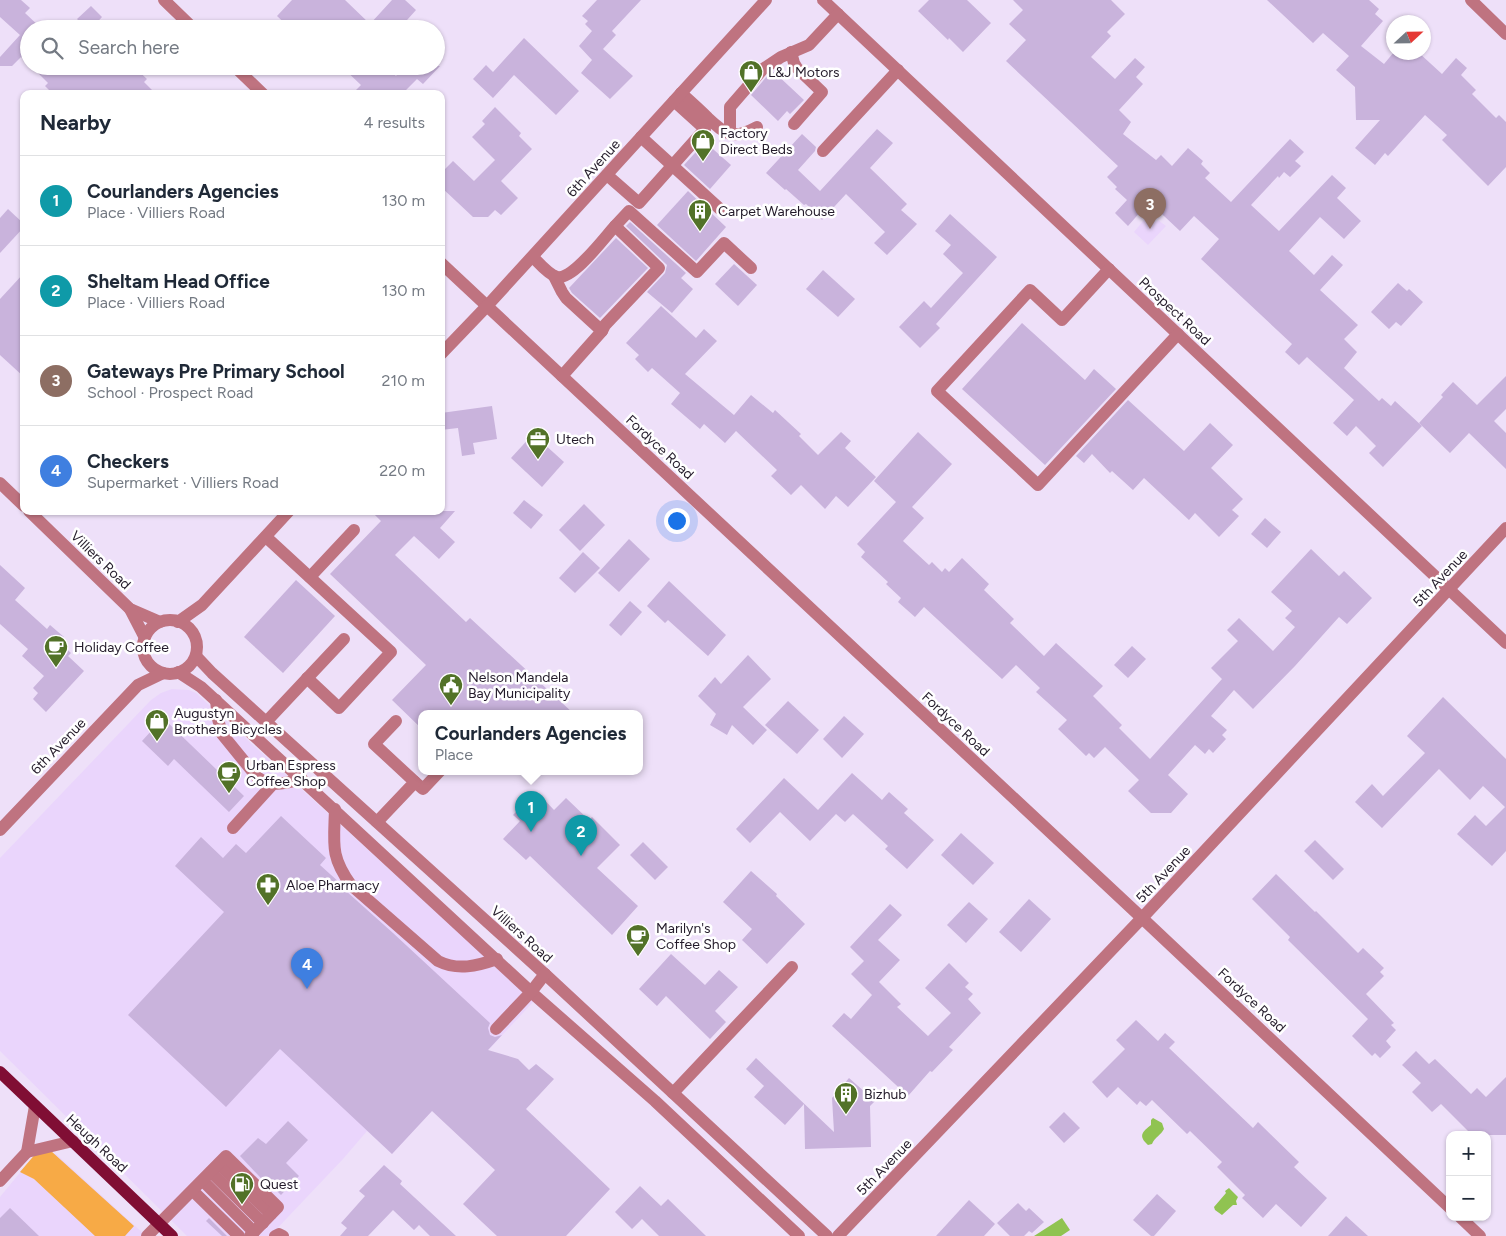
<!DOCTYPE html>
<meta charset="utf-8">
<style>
body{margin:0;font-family:Figtree,sans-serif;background:#f6f6f7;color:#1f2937}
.controls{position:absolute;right:15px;bottom:15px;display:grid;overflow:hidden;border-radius:10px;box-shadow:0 1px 4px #0004}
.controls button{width:45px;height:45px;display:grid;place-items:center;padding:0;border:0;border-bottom:1px solid #e0e1e3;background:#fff;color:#1f2937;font:25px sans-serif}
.compass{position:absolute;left:1386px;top:15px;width:45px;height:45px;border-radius:50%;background:#fff;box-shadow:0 1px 4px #0004;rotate:68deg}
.you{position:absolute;left:676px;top:520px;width:18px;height:18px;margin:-12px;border:4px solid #fff;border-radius:50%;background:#1a73e8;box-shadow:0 0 0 8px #1a73e833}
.badge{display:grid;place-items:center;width:32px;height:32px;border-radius:50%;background:#527228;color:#fff;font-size:16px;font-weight:700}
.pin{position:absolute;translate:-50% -41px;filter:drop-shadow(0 1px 2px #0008)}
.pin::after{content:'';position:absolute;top:26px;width:18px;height:15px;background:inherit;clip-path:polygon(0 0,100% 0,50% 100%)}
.popup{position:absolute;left:418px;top:710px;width:225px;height:65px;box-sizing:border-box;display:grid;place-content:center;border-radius:10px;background:#fff;filter:drop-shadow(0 1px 4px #0005);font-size:16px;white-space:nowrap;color:#747a83}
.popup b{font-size:19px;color:#1f2937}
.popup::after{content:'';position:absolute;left:50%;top:100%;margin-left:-10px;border:10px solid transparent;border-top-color:#fff}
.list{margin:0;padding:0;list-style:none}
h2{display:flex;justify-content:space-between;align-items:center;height:65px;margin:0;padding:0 20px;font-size:21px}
h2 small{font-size:16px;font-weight:400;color:#747a83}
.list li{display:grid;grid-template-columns:32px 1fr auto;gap:15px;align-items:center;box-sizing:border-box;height:90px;padding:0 20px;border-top:1px solid #e0e1e3}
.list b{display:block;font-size:19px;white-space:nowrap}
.list p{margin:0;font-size:16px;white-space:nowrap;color:#747a83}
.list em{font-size:16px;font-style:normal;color:#747a83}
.icon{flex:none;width:28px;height:28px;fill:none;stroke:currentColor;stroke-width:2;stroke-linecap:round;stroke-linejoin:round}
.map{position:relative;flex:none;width:1506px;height:1236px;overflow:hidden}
.search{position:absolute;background:#fff;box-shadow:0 1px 4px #0004;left:20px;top:20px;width:425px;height:55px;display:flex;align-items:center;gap:12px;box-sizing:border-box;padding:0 18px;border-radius:28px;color:#747a83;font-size:19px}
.panel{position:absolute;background:#fff;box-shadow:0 1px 4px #0004;left:20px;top:90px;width:425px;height:425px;border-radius:10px}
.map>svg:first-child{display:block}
.built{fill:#ead5fc}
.green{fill:#f7aa46}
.water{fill:#90c351}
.building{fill:#c9b3dc}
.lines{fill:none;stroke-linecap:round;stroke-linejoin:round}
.minor{stroke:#bf7380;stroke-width:12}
.major{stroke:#800e34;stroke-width:12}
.labels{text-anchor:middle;stroke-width:5;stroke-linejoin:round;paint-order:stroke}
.poi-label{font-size:14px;fill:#231b2a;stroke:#fff;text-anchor:start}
.street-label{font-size:14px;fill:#231b2a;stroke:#fff}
</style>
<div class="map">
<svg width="1506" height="1236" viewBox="0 0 1506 1236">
<rect width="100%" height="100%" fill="#eee0f9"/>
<g class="built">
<polygon points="1148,215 1156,222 1158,220 1166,226 1148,245 1134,232"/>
<polygon points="172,689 189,690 196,693 534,1001 392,1154 367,1131 343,1159 270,1236 187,1236 0,1051 0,858 151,700 161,693"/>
<polygon points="37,1152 56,1154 146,1236 0,1236 0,1197"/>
</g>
<polygon class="green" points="51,1151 134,1226 125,1236 95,1236 34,1179 20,1172 37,1152"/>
<g class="water">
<path d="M1153,1118L1162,1123L1164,1129C1161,1135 1155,1137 1152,1144L1148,1145C1138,1136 1142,1132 1151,1125V1120Z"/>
<polygon points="1229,1188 1238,1197 1236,1201 1237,1205 1233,1205 1222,1215 1215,1210 1214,1207 1226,1193 1225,1191"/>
<polygon points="1062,1218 1070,1230 1061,1236 1034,1236"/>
</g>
<g class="building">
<polygon points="0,0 21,0 30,8 25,13 42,29 29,29 29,64 21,57 12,66 0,66 0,57 20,35 0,17"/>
<polygon points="292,0 345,0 370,24 392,0 405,0 416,10 399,29 291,29 277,16"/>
<polygon points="597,0 641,0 612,31 616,35 603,49 633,76 610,99 581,73 592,60 579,46 592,31 585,24 588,21 582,16"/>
<polygon points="929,0 967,0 991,23 963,52 949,38 948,40 918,11"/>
<polygon points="1013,0 1111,0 1125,14 1107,32 1111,36 1091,57 1115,79 1135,58 1145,67 1136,77 1143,84 1119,110 1131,122 1123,134 1156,160 1161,155 1172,166 1188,148 1203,161 1201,164 1210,173 1205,178 1231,202 1290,139 1304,152 1295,161 1301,166 1290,177 1284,172 1279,178 1278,176 1251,205 1279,231 1332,175 1346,188 1337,198 1361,221 1344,239 1320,217 1289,251 1314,275 1332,255 1343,265 1320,290 1358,325 1344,339 1357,352 1344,368 1379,401 1382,398 1391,406 1395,401 1422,426 1383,467 1369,453 1376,446 1356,426 1347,436 1333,423 1354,400 1307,357 1299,365 1285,352 1292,344 1201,259 1219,239 1194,216 1180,231 1149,202 1128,226 1115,213 1127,200 1115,189 1117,187 1107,177 1118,166 1006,61 1026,40 1009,24 1023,10"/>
<polygon points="1267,0 1369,0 1379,9 1375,14 1383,21 1361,46 1384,64 1394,52 1418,52 1442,74 1456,58 1467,68 1461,75 1476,90 1472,94 1496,118 1499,115 1506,122 1506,167 1488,186 1442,140 1447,135 1425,115 1388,156 1385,153 1375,165 1355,148 1380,120 1356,120 1355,87 1336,70 1349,56 1323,33 1313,43"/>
<polygon points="91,6 102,17 91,29 87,29 77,19"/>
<polygon points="524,38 579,91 556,115 514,75 493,98 473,79 486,65 493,72"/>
<polygon points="31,66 133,66 147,79 144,82 156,94 53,94 45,86 48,83"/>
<polygon points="341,66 385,66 396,76 404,67 403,66 440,66 423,84 417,79 402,94 352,94 361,85"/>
<polygon points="774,72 804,100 790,114 787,111 778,121 751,95 768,75"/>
<polygon points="495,107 521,133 519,136 532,149 501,181 518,198 501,215 495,210 488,217 473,217 441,187 441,173 453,161 474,181 495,160 472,137 485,124 482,121"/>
<polygon points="877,129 893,143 870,168 907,204 901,210 917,224 887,255 874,243 885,232 846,194 822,220 806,204 804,205 786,189 785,190 766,173 802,134 816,147 815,151 798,170 820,191"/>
<polygon points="705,142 731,165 710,189 684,165"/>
<polygon points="688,191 726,227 696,261 657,225"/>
<polygon points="8,209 24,224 24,227 0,253 0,218"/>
<polygon points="950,214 997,257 936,324 940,328 920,348 899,327 924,301 931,308 963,273 943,254 951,245 935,231"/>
<polygon points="630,222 686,273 681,278 693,289 672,313 647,292 665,273 667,265 626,226"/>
<polygon points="616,238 648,268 600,318 572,293 569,288"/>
<polygon points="734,264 757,285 738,306 715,284"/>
<polygon points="823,270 855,299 838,317 806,289"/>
<polygon points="24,273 24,377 0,355 0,299"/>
<polygon points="1398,283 1407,291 1409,289 1423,302 1401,326 1396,322 1389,329 1371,312"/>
<polygon points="661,306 696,338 704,329 717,341 685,374 734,415 751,395 773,413 775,410 801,434 799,436 818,455 841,432 851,441 845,448 876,477 848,507 836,496 825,509 801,485 791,495 771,476 777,470 736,431 725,443 704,424 700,429 671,404 680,393 652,368 648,372 635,359 639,355 626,343"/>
<polygon points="1022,323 1085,380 1094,369 1116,389 1045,465 962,389"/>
<polygon points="1506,376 1506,409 1494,421 1506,433 1506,469 1469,433 1450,453 1419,423 1443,397 1441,395 1453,382 1477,405"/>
<polygon points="1128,400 1184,451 1210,423 1233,445 1211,468 1243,499 1232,510 1239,516 1219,537 1195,513 1189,520 1144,478 1133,490 1112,471 1110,473 1092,454 1084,463 1076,456"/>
<polygon points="492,406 497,439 473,443 475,454 462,456 458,428 441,430 441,413"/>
<polygon points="918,432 952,464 912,507 924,518 903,541 929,565 932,562 942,572 945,568 949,572 962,558 989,584 984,590 1014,619 1010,623 1044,656 1056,643 1103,686 1093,696 1122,725 1119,728 1150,759 1222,679 1211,668 1238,641 1227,630 1239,618 1273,651 1295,627 1285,618 1292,611 1271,592 1311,549 1339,576 1344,571 1372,598 1347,624 1339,617 1295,666 1253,709 1234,690 1211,716 1227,730 1222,735 1226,739 1213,753 1209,749 1205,754 1195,745 1168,775 1188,794 1171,813 1151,813 1128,791 1139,780 1105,747 1094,758 1089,753 1086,756 1058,729 1067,720 1036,692 1040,688 1016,665 1002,679 924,607 915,617 898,602 901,598 886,584 888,582 861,557 865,552 857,544 896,502 874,481"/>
<polygon points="533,434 564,462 542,487 511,458"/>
<polygon points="524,500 543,515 531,529 513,513"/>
<polygon points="584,504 605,525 580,551 559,530"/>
<polygon points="371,511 455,511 440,528 455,542 439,559 414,536 395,555 466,622 470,618 573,713 422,713 422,729 392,700 426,665 330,574 381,521"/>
<polygon points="1265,518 1281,532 1267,548 1251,534"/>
<polygon points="629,539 650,559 619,592 598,573"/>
<polygon points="583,552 600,568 575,593 559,578"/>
<polygon points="0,565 25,588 15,600 47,629 50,625 64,637 59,642 71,653 68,656 84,671 46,712 33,699 38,693 33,688 44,676 22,656 28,649 0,624"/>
<polygon points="296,580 335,616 283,673 244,637"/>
<polygon points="669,581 726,635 708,656 668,620 665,623 647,606"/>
<polygon points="630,601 642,612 621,636 609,625"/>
<polygon points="1132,646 1146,659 1128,678 1114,665"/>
<polygon points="748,655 771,679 743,707 767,730 753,745 732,725 727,735 710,725 716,714 698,696 715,677 721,684"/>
<polygon points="1443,697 1506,759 1506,851 1492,866 1457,834 1475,815 1486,826 1505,807 1483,786 1470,800 1439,769 1382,828 1355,802 1372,784 1383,796 1425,753 1407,736"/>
<polygon points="788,701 819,730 797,754 765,725"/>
<polygon points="844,716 864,734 842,758 823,739"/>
<polygon points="163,718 244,796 229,812 174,759 168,766 142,741"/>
<polygon points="852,773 882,800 889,792 908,809 904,813 934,840 907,869 885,849 888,846 853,814 845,822 836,814 810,841 780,812 750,843 736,829 784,778 818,810"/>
<polygon points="536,791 554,810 566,798 589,820 592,817 620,845 597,868 638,906 612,935 530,856 526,860 503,839 520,821 513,815"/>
<polygon points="281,816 326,858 320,865 340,883 346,891 393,933 490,1023 488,1028 490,1035 495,1037 502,1035 488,1050 518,1059 529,1070 536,1064 554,1079 526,1109 610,1189 566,1236 497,1236 482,1222 463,1204 495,1170 432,1111 392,1154 280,1049 226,1107 128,1015 224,912 175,866 201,837 223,858 236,844 246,853"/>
<polygon points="961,833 994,863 973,885 941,855"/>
<polygon points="1315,840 1344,869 1333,880 1304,851"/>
<polygon points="643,842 668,867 655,880 630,855"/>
<polygon points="751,871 777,894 776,896 805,924 767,964 742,940 752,929 723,902"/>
<polygon points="1276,874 1315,912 1316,911 1358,953 1363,948 1384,968 1380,972 1384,976 1366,994 1394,1023 1391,1025 1396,1030 1386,1041 1391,1047 1380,1058 1375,1053 1372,1056 1352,1036 1368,1019 1288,940 1290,937 1252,899"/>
<polygon points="1029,899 1051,919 1021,952 999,932"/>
<polygon points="969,902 988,919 966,943 947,925"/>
<polygon points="890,904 902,915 878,940 900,960 879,982 901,1004 897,1007 928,1036 951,1013 925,988 949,963 969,983 965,987 973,994 968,999 981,1013 949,1047 953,1050 932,1072 930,1071 908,1096 832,1026 844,1013 851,1019 872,995 851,974 864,961 850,947"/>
<polygon points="671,954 705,985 719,970 738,987 715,1011 726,1022 710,1039 666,996 657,1006 639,989"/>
<polygon points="1136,1020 1158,1041 1165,1033 1175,1042 1169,1048 1253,1128 1258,1122 1299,1162 1294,1167 1327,1198 1301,1227 1276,1204 1263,1218 1242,1198 1245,1195 1217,1167 1222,1162 1190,1131 1187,1134 1152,1100 1146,1106 1140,1101 1137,1105 1118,1087 1107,1098 1092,1082 1125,1049 1116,1040"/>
<polygon points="1416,1051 1429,1064 1435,1059 1471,1094 1477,1088 1486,1097 1506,1077 1506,1135 1472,1135 1441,1104 1432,1112 1412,1092 1421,1083 1402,1065"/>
<polygon points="756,1058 834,1132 832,1098 849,1078 875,1101 870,1106 871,1147 805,1149 804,1104 785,1125 754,1097 764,1086 746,1069"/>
<polygon points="1064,1112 1080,1128 1064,1143 1049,1127"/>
<polygon points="288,1121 308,1140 286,1163 299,1176 281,1195 275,1189 273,1191 240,1156 258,1138 266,1144"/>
<polygon points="384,1165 402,1181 400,1184 456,1236 430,1236 419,1225 414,1230 393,1210 368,1236 340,1236 347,1228 341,1223 365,1196 359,1191"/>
<polygon points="640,1186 661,1206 668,1199 706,1236 659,1236 642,1219 632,1229 615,1212"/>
<polygon points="1157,1194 1176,1211 1154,1236 1151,1236 1133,1220"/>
<polygon points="969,1200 995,1224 984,1236 936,1236"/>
<polygon points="1018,1203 1026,1211 1029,1208 1044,1222 1032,1233 1029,1231 1024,1236 1010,1236 997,1223"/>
<polygon points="10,1208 39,1236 0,1236 0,1218"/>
<polygon points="1346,1216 1368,1236 1328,1236"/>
<polygon points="209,1218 227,1236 222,1236 206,1221"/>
</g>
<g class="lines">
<g class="minor">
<polyline points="164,0 194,29"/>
<polyline points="823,0 1506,643"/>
<polyline points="1471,0 1506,34"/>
<polyline points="791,52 794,63 797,68 822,92 794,124"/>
<polyline points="234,66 263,94"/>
<path d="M681,93C690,101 699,109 708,118C726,135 733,140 757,127"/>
<polyline points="730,134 730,107 763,69 781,57 809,45 838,14"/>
<polyline points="641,137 720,209"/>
<polyline points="823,151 898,70"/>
<polyline points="607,175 639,203 705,129 674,101"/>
<polyline points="615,226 629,211 697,272 724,243 751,268"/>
<path d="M533,257C539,263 548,274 557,277C573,280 604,238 615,226L659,268L605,325L602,331"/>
<polyline points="441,263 1142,918 1450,1208"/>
<polyline points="1109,269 1062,320 1030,290 937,391 1038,485 1178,334"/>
<polyline points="554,276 562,292 566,298 602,331 562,376"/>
<polyline points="441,354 487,306 766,0"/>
<polyline points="0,483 24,506"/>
<polyline points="29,511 130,609 160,622"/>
<polyline points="266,537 391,652 339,708 307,678"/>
<polyline points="310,577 354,530"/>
<polyline points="130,609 145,638"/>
<circle cx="170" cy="647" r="27"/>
<polyline points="178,622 202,605 289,511"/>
<polyline points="196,656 212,673 547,976 827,1236"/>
<polyline points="178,672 201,687 225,709 531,992 655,1101 799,1236"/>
<path d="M216,700L218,719L222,734L257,777C271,788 286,783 302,779"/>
<polyline points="266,722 344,639"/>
<polyline points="415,782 423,789 440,771"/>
<path d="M335,809C334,844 330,856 351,885L438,961C458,971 477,966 497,959"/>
<polyline points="377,822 415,782 374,744 396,721"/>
<polyline points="233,828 273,784"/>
<polyline points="0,830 138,685 163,673"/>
<polyline points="496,1029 531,992 545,974"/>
<polyline points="673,1093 792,967"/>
<polyline points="27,1152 73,1141"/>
<polyline points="219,1164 271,1214"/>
<polyline points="211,1172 263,1223"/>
<polyline points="0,1181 27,1152 35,1106"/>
<polyline points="203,1181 254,1232"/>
<polyline points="193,1191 239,1236"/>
<polyline points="1460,1217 1480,1236"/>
<polyline points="147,1236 226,1156 278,1207 250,1236"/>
<polyline points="275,1236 279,1234 283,1236"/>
<polyline points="838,1236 1142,918 1506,528"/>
</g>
<polyline class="major" points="0,1072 172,1236"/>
</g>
<defs>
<g id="shop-pin" transform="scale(1.25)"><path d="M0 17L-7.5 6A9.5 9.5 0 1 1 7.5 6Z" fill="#527228" stroke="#fff"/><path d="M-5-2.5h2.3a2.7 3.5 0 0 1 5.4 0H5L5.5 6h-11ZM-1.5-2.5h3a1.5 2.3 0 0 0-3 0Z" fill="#fff"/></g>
<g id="building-pin" transform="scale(1.25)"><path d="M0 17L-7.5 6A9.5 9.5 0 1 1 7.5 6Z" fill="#527228" stroke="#fff"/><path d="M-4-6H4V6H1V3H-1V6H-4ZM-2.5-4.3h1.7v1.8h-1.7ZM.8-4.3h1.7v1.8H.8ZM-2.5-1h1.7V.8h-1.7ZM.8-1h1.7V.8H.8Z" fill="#fff"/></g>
<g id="office-pin" transform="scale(1.25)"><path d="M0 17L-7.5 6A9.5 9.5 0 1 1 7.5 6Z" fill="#527228" stroke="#fff"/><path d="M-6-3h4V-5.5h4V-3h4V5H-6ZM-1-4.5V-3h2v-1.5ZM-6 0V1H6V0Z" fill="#fff"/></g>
<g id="cafe-pin" transform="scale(1.25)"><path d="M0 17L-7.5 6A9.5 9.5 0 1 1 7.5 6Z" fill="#527228" stroke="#fff"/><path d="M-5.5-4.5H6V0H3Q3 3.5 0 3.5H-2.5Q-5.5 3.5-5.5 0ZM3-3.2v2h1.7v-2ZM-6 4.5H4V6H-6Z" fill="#fff"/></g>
<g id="civic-pin" transform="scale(1.25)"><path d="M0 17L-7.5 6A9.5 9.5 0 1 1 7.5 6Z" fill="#527228" stroke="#fff"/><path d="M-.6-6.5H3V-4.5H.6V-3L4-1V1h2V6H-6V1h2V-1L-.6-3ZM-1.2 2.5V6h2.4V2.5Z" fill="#fff"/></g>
<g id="pharmacy-pin" transform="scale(1.25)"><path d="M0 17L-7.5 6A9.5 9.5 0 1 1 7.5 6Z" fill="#527228" stroke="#fff"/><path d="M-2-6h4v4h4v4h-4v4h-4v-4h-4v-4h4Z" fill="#fff"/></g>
<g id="fuel-pin" transform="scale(1.25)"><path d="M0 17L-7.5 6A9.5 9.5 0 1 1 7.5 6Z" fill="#527228" stroke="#fff"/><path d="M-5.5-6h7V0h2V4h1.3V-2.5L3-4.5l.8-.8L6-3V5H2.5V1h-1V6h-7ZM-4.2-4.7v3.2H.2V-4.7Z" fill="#fff"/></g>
</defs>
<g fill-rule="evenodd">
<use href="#shop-pin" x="751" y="72"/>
<use href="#shop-pin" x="703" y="141"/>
<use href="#building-pin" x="700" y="211"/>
<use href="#office-pin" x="538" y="439"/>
<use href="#cafe-pin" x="56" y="647"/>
<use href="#civic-pin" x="451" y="685"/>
<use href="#shop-pin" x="157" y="721"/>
<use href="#cafe-pin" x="229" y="773"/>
<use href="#pharmacy-pin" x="268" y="885"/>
<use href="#cafe-pin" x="638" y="936"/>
<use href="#building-pin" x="846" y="1094"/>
<use href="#fuel-pin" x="242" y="1184"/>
</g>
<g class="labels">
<g class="poi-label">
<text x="768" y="77">L&amp;J Motors</text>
<text x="720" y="138">Factory<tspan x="720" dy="16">Direct Beds</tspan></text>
<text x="718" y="216">Carpet Warehouse</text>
<text x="556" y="444">Utech</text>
<text x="74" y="652">Holiday Coffee</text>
<text x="468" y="682">Nelson Mandela<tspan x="468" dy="16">Bay Municipality</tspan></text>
<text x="174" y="718">Augustyn<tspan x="174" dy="16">Brothers Bicycles</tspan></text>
<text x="246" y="770">Urban Espress<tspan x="246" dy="16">Coffee Shop</tspan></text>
<text x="286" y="890">Aloe Pharmacy</text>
<text x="656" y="933">Marilyn's<tspan x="656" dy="16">Coffee Shop</tspan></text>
<text x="864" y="1099">Bizhub</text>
<text x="260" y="1189">Quest</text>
</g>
<g class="street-label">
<text transform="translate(593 168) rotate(-48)" y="5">6th Avenue</text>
<text transform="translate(1175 311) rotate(43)" y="5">Prospect Road</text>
<text transform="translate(660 447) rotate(43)" y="5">Fordyce Road</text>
<text transform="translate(101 560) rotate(44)" y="5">Villiers Road</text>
<text transform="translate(1440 578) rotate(-47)" y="5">5th Avenue</text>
<text transform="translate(956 724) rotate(43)" y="5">Fordyce Road</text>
<text transform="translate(58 746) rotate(-46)" y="5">6th Avenue</text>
<text transform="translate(1163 874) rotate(-47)" y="5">5th Avenue</text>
<text transform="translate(522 934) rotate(42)" y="5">Villiers Road</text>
<text transform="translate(1252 1000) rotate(43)" y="5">Fordyce Road</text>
<text transform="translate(97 1143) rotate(43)" y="5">Heugh Road</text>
<text transform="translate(884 1167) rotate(-46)" y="5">5th Avenue</text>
</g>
</g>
</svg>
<div class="controls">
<button>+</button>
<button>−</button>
</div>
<svg class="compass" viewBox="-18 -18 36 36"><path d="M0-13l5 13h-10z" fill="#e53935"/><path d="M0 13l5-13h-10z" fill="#747a83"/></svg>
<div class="you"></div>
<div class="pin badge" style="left:531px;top:832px;background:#0f9aa8">1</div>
<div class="popup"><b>Courlanders Agencies</b>Place</div>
<div class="pin badge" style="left:581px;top:856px;background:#0f9aa8">2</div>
<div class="pin badge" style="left:1150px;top:229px;background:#8d6e63">3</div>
<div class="pin badge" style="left:307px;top:989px;background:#3f7fe0">4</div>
<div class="search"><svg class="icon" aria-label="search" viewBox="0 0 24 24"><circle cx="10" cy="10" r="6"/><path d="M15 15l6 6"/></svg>Search here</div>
<section class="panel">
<h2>Nearby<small>4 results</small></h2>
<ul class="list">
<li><span class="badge" style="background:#0f9aa8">1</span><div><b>Courlanders Agencies</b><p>Place · Villiers Road</p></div><em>130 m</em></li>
<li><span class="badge" style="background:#0f9aa8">2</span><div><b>Sheltam Head Office</b><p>Place · Villiers Road</p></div><em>130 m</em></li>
<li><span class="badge" style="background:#8d6e63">3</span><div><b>Gateways Pre Primary School</b><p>School · Prospect Road</p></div><em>210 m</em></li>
<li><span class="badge" style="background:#3f7fe0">4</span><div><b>Checkers</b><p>Supermarket · Villiers Road</p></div><em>220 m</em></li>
</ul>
</section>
</div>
